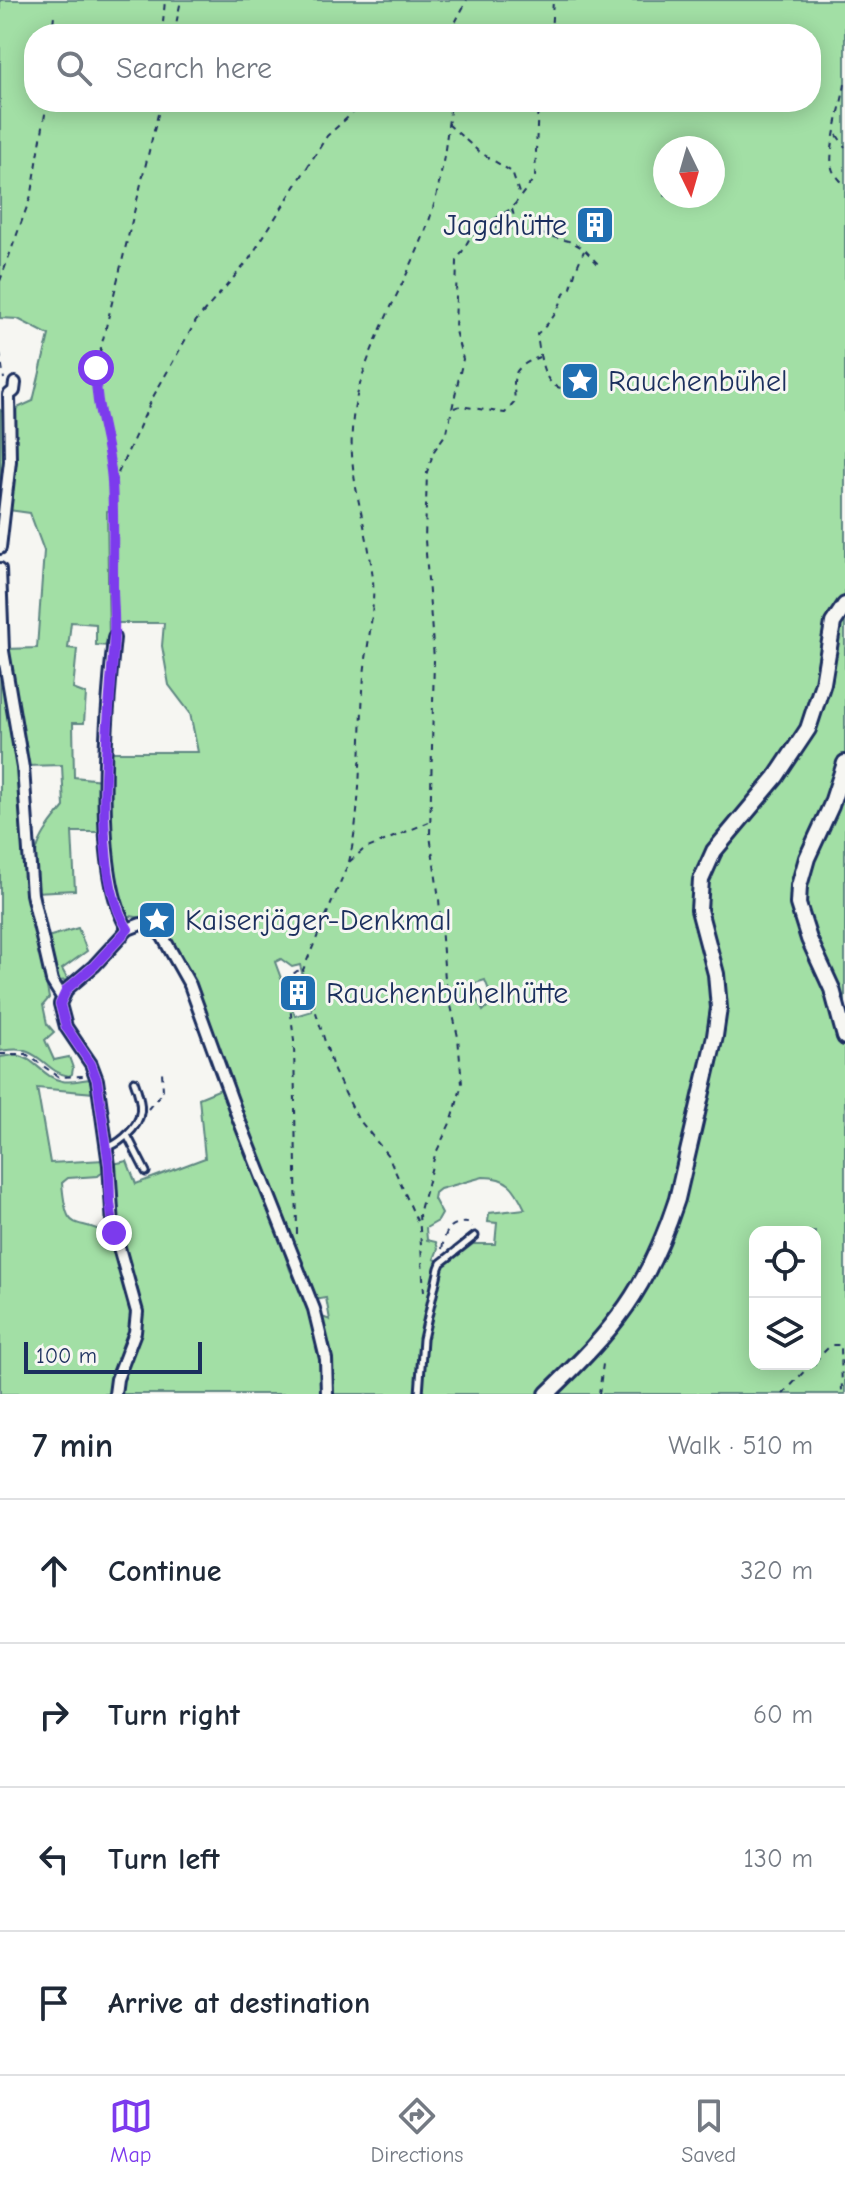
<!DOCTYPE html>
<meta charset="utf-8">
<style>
body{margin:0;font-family:"Comic Neue",sans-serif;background:#f6f6f7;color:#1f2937}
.controls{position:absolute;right:24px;bottom:24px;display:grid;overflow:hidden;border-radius:16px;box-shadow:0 4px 20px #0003}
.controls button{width:72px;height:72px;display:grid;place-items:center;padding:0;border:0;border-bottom:2px solid #e0e1e3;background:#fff;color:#1f2937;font:40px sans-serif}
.compass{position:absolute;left:653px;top:136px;width:72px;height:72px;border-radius:50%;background:#fff;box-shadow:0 4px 20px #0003;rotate:175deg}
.scale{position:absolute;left:24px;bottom:20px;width:178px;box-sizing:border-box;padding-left:8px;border:4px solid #1b2f5e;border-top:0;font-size:22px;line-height:28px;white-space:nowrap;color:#1b2f5e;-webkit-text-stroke:6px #f6f6f2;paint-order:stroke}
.stop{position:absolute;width:24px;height:24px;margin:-18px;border:6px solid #7c3aed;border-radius:50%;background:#fff}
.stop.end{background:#7c3aed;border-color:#fff;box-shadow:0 2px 8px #0008}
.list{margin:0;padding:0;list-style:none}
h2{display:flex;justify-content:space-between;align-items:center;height:104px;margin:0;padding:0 32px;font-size:34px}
h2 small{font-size:26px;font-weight:400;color:#747a83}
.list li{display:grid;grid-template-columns:52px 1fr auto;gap:24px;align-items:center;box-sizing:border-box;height:144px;padding:0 32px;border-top:2px solid #e0e1e3}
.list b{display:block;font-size:30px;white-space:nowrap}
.list em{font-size:26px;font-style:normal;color:#747a83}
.icon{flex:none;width:44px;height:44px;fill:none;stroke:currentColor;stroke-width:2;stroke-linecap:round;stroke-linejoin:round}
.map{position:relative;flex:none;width:845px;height:1394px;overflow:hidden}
.search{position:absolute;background:#fff;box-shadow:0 4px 20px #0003;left:24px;right:24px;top:24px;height:88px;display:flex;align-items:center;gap:20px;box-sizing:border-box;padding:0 28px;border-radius:32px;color:#747a83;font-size:30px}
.sheet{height:680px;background:#fff}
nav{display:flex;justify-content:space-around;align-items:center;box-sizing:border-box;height:112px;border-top:2px solid #e0e1e3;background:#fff;font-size:22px;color:#747a83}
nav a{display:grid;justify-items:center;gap:4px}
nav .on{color:#7c3aed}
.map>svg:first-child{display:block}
.green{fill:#a2dfa5;stroke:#5e8782;stroke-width:2;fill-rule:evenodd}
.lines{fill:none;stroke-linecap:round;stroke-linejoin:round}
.lane-casing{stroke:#1b2f5e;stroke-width:11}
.street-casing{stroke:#1b2f5e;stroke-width:16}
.secondary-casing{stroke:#1b2f5e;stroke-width:20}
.path{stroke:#1b2f5e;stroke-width:2;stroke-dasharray:6 6;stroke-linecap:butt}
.lane{stroke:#f6f6f2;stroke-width:5}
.street{stroke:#f6f6f2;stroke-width:10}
.secondary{stroke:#f6f6f2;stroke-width:14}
.route{stroke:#7c3aed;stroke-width:10}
.labels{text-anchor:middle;stroke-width:6;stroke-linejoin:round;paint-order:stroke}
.poi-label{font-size:30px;fill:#1b2f5e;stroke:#f6f6f2;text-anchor:start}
</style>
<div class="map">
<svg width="845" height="1394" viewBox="0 0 845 1394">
<rect width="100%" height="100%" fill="#f6f6f2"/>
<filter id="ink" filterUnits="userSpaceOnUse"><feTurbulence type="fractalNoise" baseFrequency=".0125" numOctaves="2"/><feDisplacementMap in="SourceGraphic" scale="16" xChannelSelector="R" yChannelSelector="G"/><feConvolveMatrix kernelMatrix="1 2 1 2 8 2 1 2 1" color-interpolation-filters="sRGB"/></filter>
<g filter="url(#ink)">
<g class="green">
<path d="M0,0H845V1394H328L317,1315L330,1320L326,1298L314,1300L302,1260L294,1253L189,971L168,936L153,920L125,915L121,908L108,830L110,752H198L190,713L169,685L162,646L164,623H116L114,510L107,511L109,646L96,645V624L71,622L68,648L77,649L73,689L86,694L84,723H73L74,777L102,780V832H72L75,890L35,892C31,850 38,838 64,807L62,765L26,766L6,649L37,648L44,551L30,513L8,510L13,410L33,401L49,335L18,319L0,318ZM34,34H811V102H34ZM665,148H713V196H665ZM281,959L292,967L300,965L312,1011L295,1016L275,962ZM485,980L493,1001L483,1011L469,985ZM483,1177C509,1177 515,1188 525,1209L489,1213L488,1222L497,1223L495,1244H473L447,1264L434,1259L438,1249L436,1242L427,1240L426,1228L438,1221L442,1214L434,1199L435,1193L440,1189ZM755,1232H815V1364H755Z"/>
<path d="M0,410L4,413C9,450 4,485 0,521Z"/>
<path d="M0,654L19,767L31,903L49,998L43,1005L47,1024L54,1032L45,1040L54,1060L69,1057L73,1068L72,1074L69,1076C50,1073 44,1058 28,1052C19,1048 9,1050 0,1051Z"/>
<polygon points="78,928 87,951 62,969 68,980 59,981 54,977 44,938"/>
<path d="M15,1055C35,1057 42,1077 62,1081C71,1083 81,1080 89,1079L95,1093L37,1088L50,1163L104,1160L106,1169L98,1176L68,1178L62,1183C67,1239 74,1214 112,1236L132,1304L133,1317L131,1329L110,1387V1394H0V1057Z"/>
<polygon points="223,1088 267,1201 290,1270 311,1314 323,1368 323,1394 116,1394 121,1390 128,1360 143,1322 121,1246 116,1218 113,1164 127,1161 136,1184 205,1158 199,1098"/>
</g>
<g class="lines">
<g class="lane-casing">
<g id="lane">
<polyline points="127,1135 146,1172"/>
<path d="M108,1147C116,1145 120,1141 126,1136C145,1119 143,1104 134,1081"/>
<polyline points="419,1394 423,1339 439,1268 441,1263 475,1236"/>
</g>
</g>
<g class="street-casing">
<g id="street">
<polyline points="0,548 10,461 9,395 14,391 15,383"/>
<polyline points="0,569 3,651 23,768 32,894 52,981 62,997"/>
<path d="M114,638C107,706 91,873 128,929"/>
<polyline points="115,1394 117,1379 135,1332 137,1312 113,1226 109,1165 97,1080 91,1064 66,1027 60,1004 67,989 94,966 128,929 141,924 154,927 163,937 190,985 239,1120 314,1309 326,1359 327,1394"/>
</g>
</g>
<g class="secondary-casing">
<g id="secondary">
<polyline points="845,763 831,806 807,858 799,886 798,904 809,939 832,989 845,1037"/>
<path d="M547,1394C615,1328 647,1291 677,1199L715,1036L719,1008L716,974L699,910L701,880L714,851L776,777L808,729L823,683L833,623L845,605"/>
</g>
</g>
<g class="path">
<polyline points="52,34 54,15"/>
<polyline points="162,34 165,0"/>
<polyline points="174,34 181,0"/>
<polyline points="454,34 455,23 467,0"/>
<polyline points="551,34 553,0"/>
<path d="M845,84C842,104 826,156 833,171C836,176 841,181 845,186"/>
<polyline points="448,124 478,151 512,172 520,196"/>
<polyline points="837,135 845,147"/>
<polyline points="512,209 515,220 522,227"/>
<polyline points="484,226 512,208 535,177 538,102"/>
<polyline points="0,281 32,193 47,102"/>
<polyline points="0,353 4,379"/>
<path d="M580,381L579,386C543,399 541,361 537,334C551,322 559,311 564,293L571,288L576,269L584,251"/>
<path d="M454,408L460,406L505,413L515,402C513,374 511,369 539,357"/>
<polyline points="113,484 153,397 196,321 248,261 327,136 365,102"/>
<polyline points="114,627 111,461 98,404 96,368 161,102"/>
<path d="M349,862C363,801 359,739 364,676C367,644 375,612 373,580C368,521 346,481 353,418C362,348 406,287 429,221C442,183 446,142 451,102"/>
<polyline points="0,1054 26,1054 59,1077 83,1076"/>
<polyline points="148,1109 163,1091 162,1071"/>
<polyline points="417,1221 389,1157 357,1117 334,1071 303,970 349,862 363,850 429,822"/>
<polyline points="297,1234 294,1041 287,979 297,971 302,970"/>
<path d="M442,1249C445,1232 449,1221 469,1223L472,1227"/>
<polyline points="424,1292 419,1214 435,1155 453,1117 462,1084 458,1037 445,979 439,899 430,835 434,659 425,540 427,472 434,451 447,432 463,359 455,331 457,261 471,236 481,227 523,229 572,242 584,249 599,265"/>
<polyline points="815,1361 831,1345 841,1345 842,1394"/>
<polyline points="599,1394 603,1364 601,1360"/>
<polyline points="783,1394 811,1364"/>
</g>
<use href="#lane" class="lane"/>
<use href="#street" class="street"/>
<use href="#secondary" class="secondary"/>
</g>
</g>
<g class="lines" filter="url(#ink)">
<path class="route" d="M96,368C94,407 110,443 112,482C114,516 113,551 113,586C113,602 115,618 114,634C112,707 86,869 128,929L94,966L67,989L60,1004L66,1027L91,1064L97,1080L109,1165L110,1202L114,1233"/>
</g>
<defs>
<g id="building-square" transform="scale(2)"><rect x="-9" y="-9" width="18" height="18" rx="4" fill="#1f6fb2" stroke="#f6f6f2"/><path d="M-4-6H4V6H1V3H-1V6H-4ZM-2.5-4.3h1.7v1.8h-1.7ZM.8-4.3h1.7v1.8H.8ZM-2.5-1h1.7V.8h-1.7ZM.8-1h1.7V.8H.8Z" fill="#fff"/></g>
<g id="sight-square" transform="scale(2)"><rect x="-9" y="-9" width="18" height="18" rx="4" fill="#1f6fb2" stroke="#f6f6f2"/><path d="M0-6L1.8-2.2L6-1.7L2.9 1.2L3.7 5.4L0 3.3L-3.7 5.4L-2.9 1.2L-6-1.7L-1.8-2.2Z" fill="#fff"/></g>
</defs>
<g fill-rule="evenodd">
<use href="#building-square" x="595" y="225"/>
<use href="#sight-square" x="580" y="381"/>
<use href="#sight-square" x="157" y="920"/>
<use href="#building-square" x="298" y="993"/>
</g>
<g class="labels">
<g class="poi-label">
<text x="567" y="235" text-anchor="end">Jagdhütte</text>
<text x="608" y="391">Rauchenbühel</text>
<text x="185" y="930">Kaiserjäger-Denkmal</text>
<text x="326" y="1003">Rauchenbühelhütte</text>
</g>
</g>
</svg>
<div class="controls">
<button><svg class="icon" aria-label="locate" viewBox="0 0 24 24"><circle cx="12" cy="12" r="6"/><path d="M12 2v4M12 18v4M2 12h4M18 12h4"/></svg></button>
<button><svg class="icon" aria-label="layers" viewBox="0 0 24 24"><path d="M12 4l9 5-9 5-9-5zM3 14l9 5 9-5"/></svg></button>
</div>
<svg class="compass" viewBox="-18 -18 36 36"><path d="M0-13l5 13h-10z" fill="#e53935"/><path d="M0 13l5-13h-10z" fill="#747a83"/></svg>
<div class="scale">100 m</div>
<div class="stop" style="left:96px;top:368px"></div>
<div class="stop end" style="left:114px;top:1233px"></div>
<div class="search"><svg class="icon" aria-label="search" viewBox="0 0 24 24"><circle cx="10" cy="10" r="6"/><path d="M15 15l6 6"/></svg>Search here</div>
</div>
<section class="sheet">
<h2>7 min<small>Walk · 510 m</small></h2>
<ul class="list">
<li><svg class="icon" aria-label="ahead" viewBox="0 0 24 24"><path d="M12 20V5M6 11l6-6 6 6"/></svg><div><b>Continue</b></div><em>320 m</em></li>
<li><svg class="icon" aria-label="right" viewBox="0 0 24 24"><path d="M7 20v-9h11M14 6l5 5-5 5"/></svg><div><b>Turn right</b></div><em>60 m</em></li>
<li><svg class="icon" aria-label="left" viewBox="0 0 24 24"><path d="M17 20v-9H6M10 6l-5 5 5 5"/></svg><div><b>Turn left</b></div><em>130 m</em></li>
<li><svg class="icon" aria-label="arrive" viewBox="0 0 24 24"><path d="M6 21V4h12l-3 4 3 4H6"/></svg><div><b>Arrive at destination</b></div></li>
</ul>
</section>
<nav>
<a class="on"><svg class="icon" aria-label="map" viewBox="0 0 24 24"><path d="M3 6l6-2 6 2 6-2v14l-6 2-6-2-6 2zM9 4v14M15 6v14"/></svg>Map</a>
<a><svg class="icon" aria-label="directions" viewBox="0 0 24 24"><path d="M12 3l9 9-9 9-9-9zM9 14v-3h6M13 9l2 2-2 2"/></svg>Directions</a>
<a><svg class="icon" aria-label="saved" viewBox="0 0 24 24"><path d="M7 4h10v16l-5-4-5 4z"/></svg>Saved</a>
</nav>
